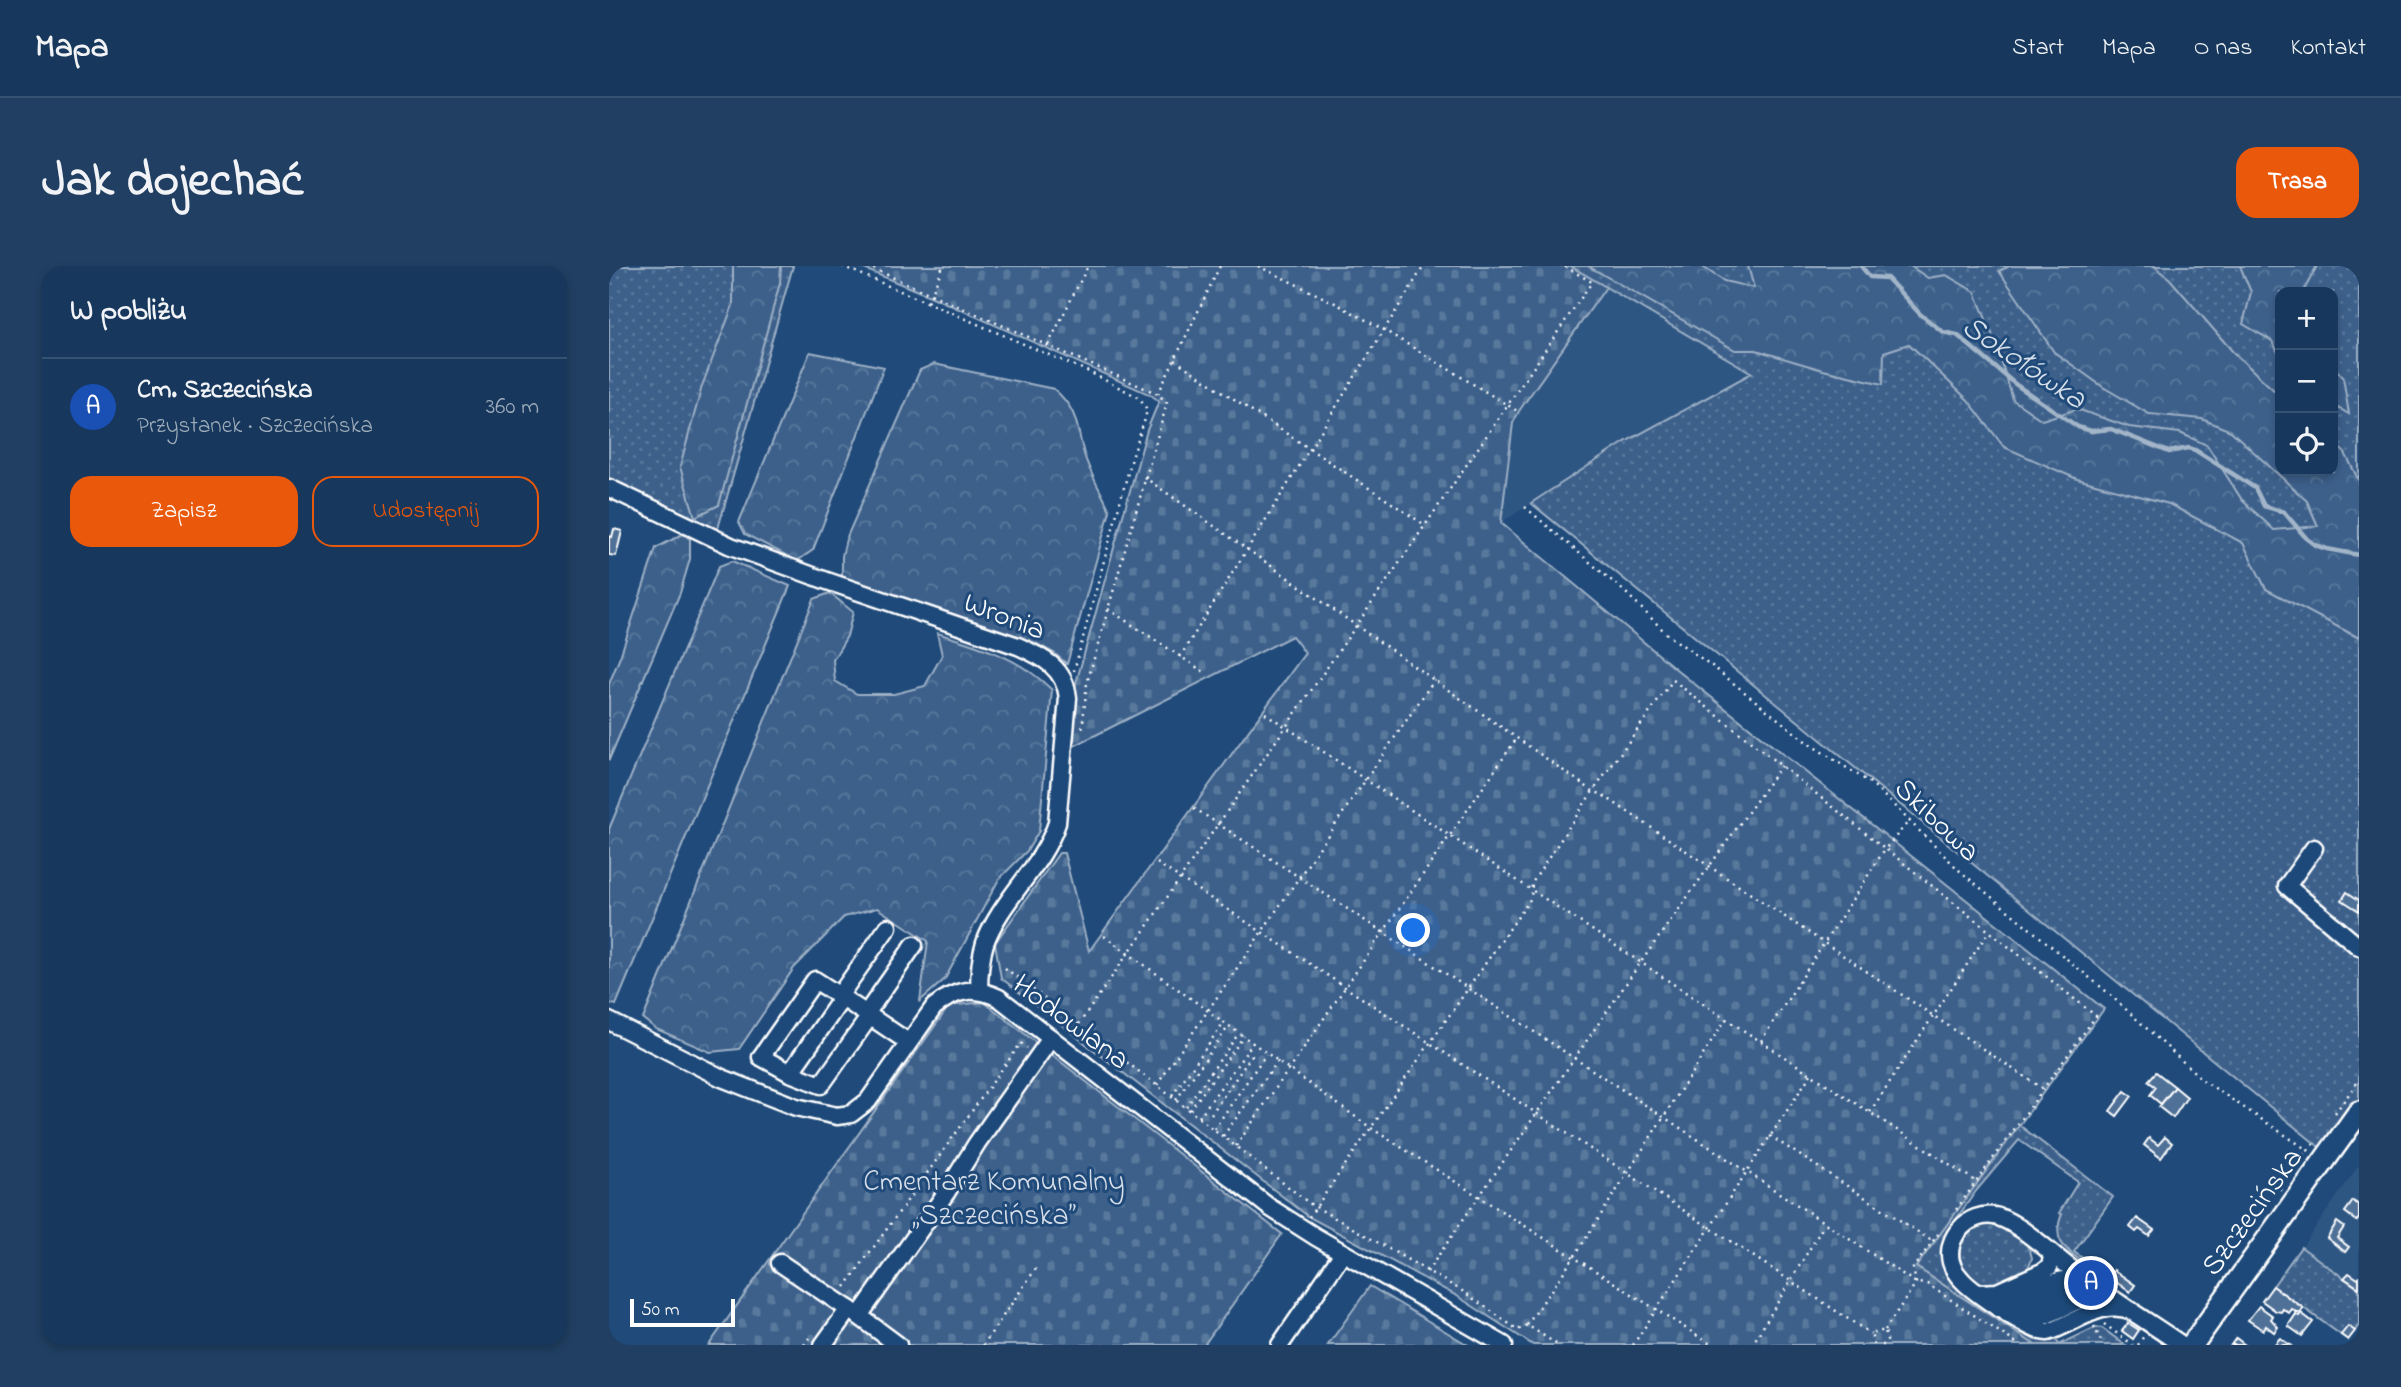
<!DOCTYPE html>
<html lang="pl">
<meta charset="utf-8">
<style>
body{margin:0;font-family:"Indie Flower",sans-serif;background:#203f62;color:#f1f3f6}
.controls{position:absolute;right:21px;top:21px;display:grid;overflow:hidden;border-radius:14px;box-shadow:0 4px 10px #0003}
.controls button{width:63px;height:63px;display:grid;place-items:center;padding:0;border:0;border-bottom:2px solid #365272;background:#17385c;color:#f1f3f6;font:35px sans-serif}
.scale{position:absolute;left:21px;bottom:18px;width:105px;box-sizing:border-box;padding-left:7px;border:4px solid #fff;border-top:0;font-size:19px;line-height:24px;white-space:nowrap;color:#fff;-webkit-text-stroke:5px #1f4a7a;paint-order:stroke}
.you{position:absolute;left:805px;top:665px;width:24px;height:24px;margin:-18px;border:5px solid #fff;border-radius:50%;background:#1a73e8;box-shadow:0 0 0 10px #1a73e833}
.badge{display:grid;place-items:center;width:46px;height:46px;border-radius:50%;background:#ea580c;color:#fff;font-size:23px;font-weight:700}
.pin{position:absolute;translate:-50% -50%;border:4px solid #fff;box-shadow:0 2px 7px #0006}
.list{margin:0;padding:0;list-style:none}
h2{display:flex;justify-content:space-between;align-items:center;height:91px;margin:0;padding:0 28px;font-size:30px}
h2 small{font-size:23px;font-weight:400;color:#9eacbb}
.list li{display:grid;grid-template-columns:46px 1fr auto;gap:21px;align-items:center;box-sizing:border-box;height:98px;padding:0 28px;border-top:2px solid #365272}
.list b{display:block;font-size:26px;white-space:nowrap}
.list p{margin:0;font-size:23px;white-space:nowrap;color:#9eacbb}
.list em{font-size:23px;font-style:normal;color:#9eacbb}
.actions{display:flex;gap:14px;padding:21px 28px}
.actions a{flex:1;padding:16px 0;border:2px solid #ea580c;border-radius:21px;text-align:center;font-size:24px;color:#ea580c}
.actions .main{background:#ea580c;color:#fff}
.icon{flex:none;width:38px;height:38px;fill:none;stroke:currentColor;stroke-width:2;stroke-linecap:round;stroke-linejoin:round}
.map{position:relative;flex:none;width:1750px;height:1079px;overflow:hidden;border-radius:21px}
header{display:flex;align-items:center;gap:42px;box-sizing:border-box;height:98px;padding:0 35px;background:#17385c;border-bottom:2px solid #365272}
header strong{font-size:33px}
nav{display:flex;gap:38px;margin-inline-start:auto;font-size:24px}
.intro{display:flex;align-items:center;justify-content:space-between;box-sizing:border-box;height:168px;padding:0 42px}
h1{margin:0;font-size:49px}
.button{padding:18px 32px;border-radius:21px;background:#ea580c;color:#fff;font-size:24px;font-weight:700}
main{display:flex;gap:42px;padding:0 42px}
aside{flex:1;background:#17385c;border-radius:21px;box-shadow:0 4px 10px #0003}
.map>svg:first-child{display:block}
.built{fill:#2e5683}
.grass{fill:url(#grass-dots);stroke:#9eb0c5;stroke-width:2;fill-rule:evenodd}
.forest{fill:url(#forest-crowns);stroke:#9eb0c5;stroke-width:2}
.cemetery{fill:url(#cemetery-stones);stroke:#9eb0c5;stroke-width:2}
.lines{fill:none;stroke-linecap:round;stroke-linejoin:round}
.stream{stroke:#a3b5c8;stroke-width:4.5}
.building{fill:#507197;stroke:#fff;stroke-width:2}
.minor-casing{stroke:#fff;stroke-width:21}
.major-casing{stroke:#fff;stroke-width:26}
.path{stroke:#fff;stroke-width:2.5;stroke-dasharray:2 5;stroke-linecap:butt}
.minor{stroke:#1f4a7a;stroke-width:16}
.major{stroke:#1f4a7a;stroke-width:21}
.labels{text-anchor:middle;stroke-width:6;stroke-linejoin:round;paint-order:stroke}
.street-label{font-size:30px;fill:#fff;stroke:#1f4a7a}
.park-label{font-size:30px;fill:#d8dfe8;stroke:#1f4a7a}
.water-label{font-size:32px;font-style:italic;fill:#d8e0e8;stroke:#1f4a7a}
</style>
<header>
<strong>Mapa</strong>
<nav><a>Start</a><a>Mapa</a><a>O nas</a><a>Kontakt</a></nav>
</header>
<div class="intro"><h1>Jak dojechać</h1><a class="button">Trasa</a></div>
<main>
<aside>
<h2>W pobliżu<small></small></h2>
<ul class="list">
<li><span class="badge" style="background:#1a4fb4">A</span><div><b>Cm. Szczecińska</b><p>Przystanek · Szczecińska</p></div><em>360 m</em></li>
</ul>
<div class="actions"><a class="main">Zapisz</a><a>Udostępnij</a></div>
</aside>
<div class="map">
<svg width="1750" height="1079" viewBox="0 0 1750 1079">
<defs>
<pattern id="grass-dots" width="8" height="8" patternUnits="userSpaceOnUse" patternTransform="scale(1.75)"><rect width="8" height="8" fill="#3c618b"/><path d="M2 2h.1M6 6h.1" fill="none" stroke="#59799c" stroke-width="1.8" stroke-linecap="round"/></pattern>
<pattern id="forest-crowns" width="20" height="18" patternUnits="userSpaceOnUse" patternTransform="scale(1.75)"><rect width="20" height="18" fill="#3c618b"/><path d="M2 6a3 3 0 1 1 6 0M12 15a3 3 0 1 1 6 0" fill="none" stroke="#59799c"/></pattern>
<pattern id="cemetery-stones" width="16" height="16" patternUnits="userSpaceOnUse" patternTransform="scale(1.75)"><rect width="16" height="16" fill="#3c618b"/><path d="M2 7V4a2 2 0 0 1 4 0v3zM10 15v-3a2 2 0 0 1 4 0v3z" fill="#59799c"/></pattern>
</defs>
<rect width="100%" height="100%" fill="#1f4a7a"/>
<filter id="ink" filterUnits="userSpaceOnUse"><feTurbulence type="fractalNoise" baseFrequency=".0143" numOctaves="2"/><feDisplacementMap in="SourceGraphic" scale="14" xChannelSelector="R" yChannelSelector="G"/><feConvolveMatrix kernelMatrix="1 2 1 2 8 2 1 2 1" color-interpolation-filters="sRGB"/></filter>
<g filter="url(#ink)">
<g class="built">
<polygon points="997,21 1143,107 1016,176 892,257 904,157 910,146"/>
<polygon points="1750,899 1750,1023 1693,981"/>
</g>
<g class="grass">
<polygon points="0,0 184,0 108,266 0,221"/>
<path d="M961,0H1750V834L1714,884L922,237L1016,176L1143,107ZM1671,26H1724V205H1671Z"/>
<path d="M1410,859L1504,931L1465,986L1478,995L1476,998C1456,983 1442,975 1453,948L1450,947L1469,916L1410,874L1367,925L1339,965L1332,987L1336,1005L1343,1017L1424,1073L1436,1074L1446,1071L1450,1079L1487,1061L1493,1062L1516,1079H1426L1307,1001Z"/>
<path d="M1383,956C1400,963 1420,972 1423,992L1418,1005C1409,1010 1398,1019 1388,1021C1352,1028 1329,965 1383,956Z"/>
<polygon points="1692,981 1750,1023 1750,1059 1739,1074 1664,1020"/>
</g>
<g class="forest">
<polygon points="124,0 172,0 171,17 110,239 86,251 71,201 93,120 124,39"/>
<polygon points="979,0 1092,0 1115,15 1145,22 1139,0 1301,0 1319,12 1337,9 1366,26 1387,78 1404,134 1433,154 1468,143 1520,161 1571,167 1598,179 1633,234 1665,264 1709,260 1698,235 1622,165 1593,153 1540,148 1494,121 1445,86 1390,5 1401,0 1545,0 1561,13 1624,86 1671,130 1671,205 1724,205 1724,176 1736,187 1750,215 1750,372 1657,323 1634,277 1560,238 1468,213 1395,181 1359,134 1300,78 1275,86 1274,118 1214,104 1147,84 1126,84"/>
<polygon points="1631,0 1708,0 1694,26 1671,26 1671,90 1663,75 1634,58 1642,26"/>
<polygon points="201,86 275,101 204,284 188,295 136,268 130,256"/>
<path d="M325,98L445,123C470,145 467,160 475,188C481,208 493,227 501,245L458,398L445,387L424,376L249,319L233,311V290L237,273L311,104Z"/>
<polygon points="1724,100 1734,111 1740,148 1724,139"/>
<polygon points="74,268 81,273 81,293 71,327 0,494 0,418 11,391 47,282"/>
<polygon points="123,295 181,320 7,739 0,737 0,563 110,300"/>
<path d="M221,327L244,346L238,370L224,394L226,415L248,428H285L316,420L333,389L328,367C372,381 410,391 443,424L430,565L418,585L390,613L336,713L311,735L319,675L268,642L235,651L185,702L130,783L101,786L47,763L34,753L205,333Z"/>
</g>
<g class="cemetery">
<polygon points="248,0 961,0 997,21 910,145 904,157 892,257 1073,408 1495,743 1307,1001 1426,1079 924,1079 848,1030 700,951 392,712 386,677 450,587 455,587 480,685 696,387 683,370 465,480 461,477 467,417 538,164 550,135 542,129 321,30"/>
<polygon points="375,736 673,968 595,1079 100,1079 340,740"/>
<polygon points="761,1020 859,1079 719,1079"/>
</g>
<g class="lines">
<polyline class="stream" points="1252,0 1261,11 1278,12 1311,48 1334,66 1348,69 1406,118 1469,161 1482,165 1502,163 1560,186 1580,182 1586,184 1646,222 1655,240 1675,246 1698,273 1706,279 1718,283 1750,289"/>
</g>
<g class="building">
<polygon points="5,263 13,265 7,290 0,289 0,270 3,271"/>
<polygon points="1738,626 1750,634 1750,645 1733,634"/>
<polygon points="1547,806 1566,821 1552,838 1541,829 1547,821 1539,815"/>
<polygon points="1566,821 1578,831 1564,852 1550,841"/>
<polygon points="1516,825 1523,830 1508,850 1501,845"/>
<polygon points="1556,871 1563,877 1552,892 1535,879 1540,872 1549,879"/>
<polygon points="1744,935 1750,939 1750,952 1748,955 1736,946"/>
<polygon points="1528,952 1545,964 1540,970 1530,963 1527,966 1521,961"/>
<polygon points="1728,956 1735,961 1728,972 1740,981 1736,986 1718,972"/>
<polygon points="1505,1004 1526,1019 1521,1026 1500,1011"/>
<polygon points="1740,1007 1749,1013 1750,1012 1750,1022 1735,1012"/>
<polygon points="1664,1020 1694,1042 1692,1046 1687,1046 1683,1043 1680,1047 1674,1043 1672,1046 1667,1045 1653,1035"/>
<polygon points="1650,1040 1664,1050 1662,1053 1669,1061 1665,1066 1657,1060 1654,1064 1639,1054"/>
<polygon points="1692,1047 1704,1056 1693,1070 1679,1060 1687,1048 1690,1050"/>
<polygon points="1519,1057 1530,1064 1524,1073 1513,1065"/>
<polygon points="1739,1060 1746,1065 1739,1074 1732,1069"/>
<polygon points="1627,1072 1636,1079 1622,1079"/>
<polygon points="1671,1072 1681,1079 1665,1079"/>
</g>
<g class="lines">
<g class="minor-casing">
<g id="minor">
<path d="M0,222L122,280L218,315L409,380C434,391 456,402 459,432L448,557C433,602 392,633 376,677C371,693 370,709 370,725"/>
<polyline points="1705,582 1678,620 1750,681"/>
<polyline points="230,730 279,661"/>
<polyline points="257,748 305,679"/>
<path d="M261,750L212,819L181,807L152,791L206,714C237,734 268,755 299,776"/>
<path d="M0,755L113,812L187,841L228,850L242,848L259,835L325,741C347,723 365,720 390,732L660,941L707,971L895,1079"/>
<polyline points="181,807 233,732"/>
<polyline points="171,997 250,1050 289,1079"/>
<polyline points="1371,1027 1388,1026 1435,1005 1440,1001 1443,993 1441,986"/>
<path d="M1382,1035C1416,1042 1441,1004 1477,1015"/>
<path d="M1395,1044C1427,1052 1451,1013 1490,1024"/>
<path d="M1523,1045C1499,1035 1479,1048 1458,1058C1451,1061 1445,1065 1438,1066C1423,1067 1364,1026 1353,1014C1348,1009 1344,1003 1342,996C1339,984 1343,971 1352,962C1360,953 1373,948 1385,950C1407,953 1448,993 1468,1007C1502,1033 1538,1055 1573,1079"/>
<polyline points="250,1050 337,927 368,877 442,772"/>
<path d="M1408,1052C1436,1060 1463,1029 1493,1030"/>
<polyline points="214,1079 240,1043"/>
<polyline points="671,1079 734,987"/>
</g>
</g>
<g class="major-casing">
<polyline id="major" points="1583,1079 1750,846"/>
</g>
<g class="path">
<polyline points="233,0 480,106 531,132 537,142 537,150 523,192 465,405"/>
<polyline points="258,0 549,128 558,137 478,417 473,465"/>
<polyline points="649,0 726,37 775,64 910,146"/>
<polyline points="319,36 334,0"/>
<polyline points="439,79 479,0"/>
<polyline points="566,94 816,259"/>
<polyline points="549,128 611,0"/>
<polyline points="535,211 985,526 992,528 1434,823"/>
<polyline points="916,241 1016,326 1059,369 1103,400 1199,477 1263,518 1351,605 1498,726 1595,815 1700,885"/>
<polyline points="499,343 595,406"/>
<polyline points="571,391 815,0"/>
<polyline points="656,447 1117,753 1368,916"/>
<polyline points="585,542 1307,1017 1318,1018 1410,1079"/>
<polyline points="548,597 1262,1068"/>
<polyline points="495,670 762,862 1103,1079"/>
<polyline points="396,702 700,937 855,1026 909,1064 918,1059 949,1079"/>
<polyline points="470,758 747,360 983,16 955,0"/>
<polyline points="1152,775 1276,583 1301,554"/>
<polyline points="548,819 825,414"/>
<polyline points="563,830 615,756"/>
<polyline points="567,834 620,760"/>
<polyline points="577,841 630,767"/>
<polyline points="581,844 635,770"/>
<polyline points="1261,846 1380,665"/>
<polyline points="1726,847 1750,814"/>
<polyline points="602,848 643,789 639,786"/>
<polyline points="590,851 644,777"/>
<polyline points="605,863 657,788"/>
<polyline points="614,870 669,795"/>
<polyline points="1161,870 1323,975"/>
<polyline points="627,880 908,472"/>
<polyline points="1671,924 1679,906 1706,876"/>
<polyline points="700,951 922,632 923,617 980,531 1064,414 1487,750 1344,948"/>
<polyline points="818,1006 1032,696 1172,500"/>
<polyline points="236,1021 412,777 418,782"/>
<polyline points="1495,1058 1524,1079"/>
<polyline points="918,1059 965,991 1117,753"/>
<polyline points="1485,1060 1494,1079"/>
<polyline points="1276,1064 1307,1017 1304,1002 1330,967"/>
<polyline points="195,1079 200,1072"/>
<polyline points="374,1079 428,1001"/>
<polyline points="1024,1079 1202,808"/>
<polyline points="1143,1079 1215,959"/>
<polyline points="1265,1079 1262,1068 1276,1064 1279,1078"/>
<polyline points="1273,1079 1280,1079"/>
<polyline points="1529,1079 1535,1070"/>
</g>
<use href="#minor" class="minor"/>
<use href="#major" class="major"/>
</g>
</g>
<g class="labels">
<g class="street-label">
<text transform="translate(396 349) rotate(21)" y="10">Wronia</text>
<text transform="translate(1329 553) rotate(44)" y="10">Skibowa</text>
<text transform="translate(463 755) rotate(37)" y="10">Hodowlana</text>
<text transform="translate(1642 945) rotate(-54)" y="10">Szczecińska</text>
</g>
<g class="park-label">
<text x="385" y="924">Cmentarz Komunalny<tspan x="385" dy="34">„Szczecińska”</tspan></text>
</g>
<g class="water-label">
<text transform="translate(1416 95) rotate(34)" y="11">Sokołówka</text>
</g>
</g>
</svg>
<div class="controls">
<button>+</button>
<button>−</button>
<button><svg class="icon" aria-label="locate" viewBox="0 0 24 24"><circle cx="12" cy="12" r="6"/><path d="M12 2v4M12 18v4M2 12h4M18 12h4"/></svg></button>
</div>
<div class="scale">50 m</div>
<div class="you"></div>
<div class="pin badge" style="left:1482px;top:1017px;background:#1a4fb4">A</div>
</div>
</main>
